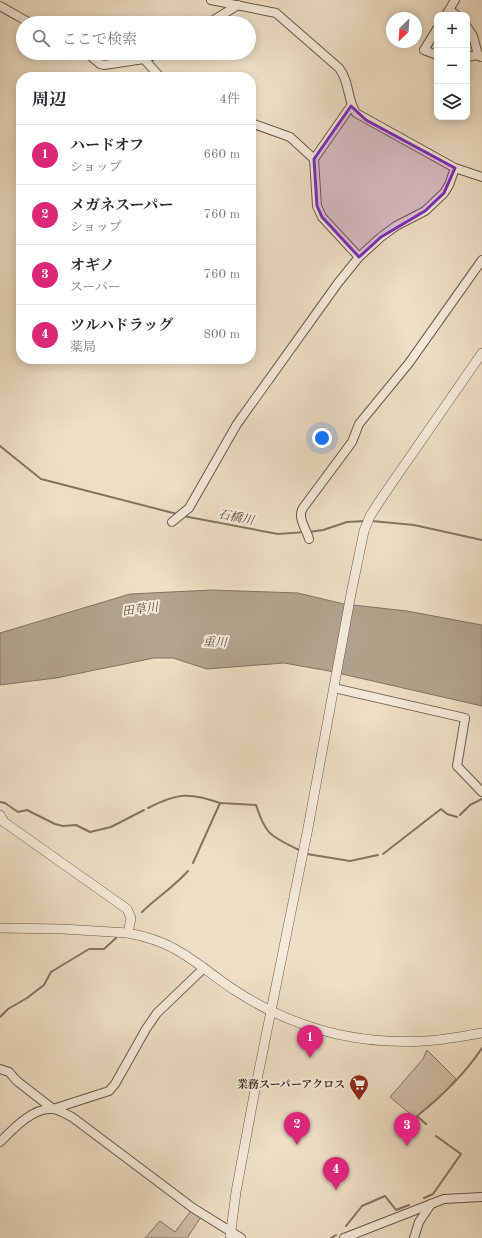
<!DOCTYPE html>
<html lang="ja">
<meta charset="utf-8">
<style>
body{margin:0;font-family:"Old Standard TT","Noto Serif JP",serif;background:#f2f2f3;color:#2b2b33}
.controls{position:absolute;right:12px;top:12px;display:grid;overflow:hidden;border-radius:8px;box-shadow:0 2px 10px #0003}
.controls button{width:36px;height:36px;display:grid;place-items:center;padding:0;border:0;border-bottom:1px solid #e1e1e2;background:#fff;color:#2b2b33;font:20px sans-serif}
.compass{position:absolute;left:386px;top:12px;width:36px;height:36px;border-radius:50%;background:#fff;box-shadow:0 2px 10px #0003;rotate:205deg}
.you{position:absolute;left:322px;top:438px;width:14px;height:14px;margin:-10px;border:3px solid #fff;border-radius:50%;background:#1a73e8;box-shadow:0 0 0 6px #1a73e833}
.badge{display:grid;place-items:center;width:26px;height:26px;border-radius:50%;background:#db2777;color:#fff;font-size:13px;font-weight:700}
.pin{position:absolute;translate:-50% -33px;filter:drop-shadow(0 1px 2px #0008)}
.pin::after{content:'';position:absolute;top:21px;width:14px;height:12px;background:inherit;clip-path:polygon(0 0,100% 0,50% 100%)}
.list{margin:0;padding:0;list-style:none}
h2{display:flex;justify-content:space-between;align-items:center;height:52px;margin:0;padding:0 16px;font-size:17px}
h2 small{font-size:13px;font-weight:400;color:#7c7c81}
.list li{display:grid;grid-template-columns:26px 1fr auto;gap:12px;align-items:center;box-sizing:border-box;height:60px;padding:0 16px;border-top:1px solid #e1e1e2}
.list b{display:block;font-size:15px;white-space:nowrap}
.list p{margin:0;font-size:13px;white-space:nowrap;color:#7c7c81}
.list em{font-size:13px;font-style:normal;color:#7c7c81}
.icon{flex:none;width:22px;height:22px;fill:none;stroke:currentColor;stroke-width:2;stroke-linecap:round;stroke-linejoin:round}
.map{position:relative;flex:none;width:482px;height:1238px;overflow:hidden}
.search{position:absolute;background:#fff;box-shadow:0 2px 10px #0003;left:16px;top:16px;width:240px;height:44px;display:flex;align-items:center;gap:10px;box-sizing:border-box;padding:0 14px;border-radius:22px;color:#7c7c81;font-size:15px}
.panel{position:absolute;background:#fff;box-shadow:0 2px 10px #0003;left:16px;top:72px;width:240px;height:292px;border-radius:16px}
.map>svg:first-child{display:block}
.green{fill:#d1c1aa;stroke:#887866}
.water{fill:#b3a38f;stroke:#847564}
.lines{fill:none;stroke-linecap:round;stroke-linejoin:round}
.stream{stroke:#847564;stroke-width:2}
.minor-casing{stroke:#6a5b4c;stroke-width:10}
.tertiary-casing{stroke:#6a5b4c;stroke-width:10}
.minor{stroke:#f5eada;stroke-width:8}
.tertiary{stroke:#f5eada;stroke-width:9}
.marked{fill:#7b2cbf;fill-opacity:0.2;stroke:#7b2cbf;stroke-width:3;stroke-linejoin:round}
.labels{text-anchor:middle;stroke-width:4;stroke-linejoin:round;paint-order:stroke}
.poi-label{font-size:11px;font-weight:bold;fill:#3e2f23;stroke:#f5eada;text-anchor:end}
.water-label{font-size:12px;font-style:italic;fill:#5b4c3e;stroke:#f5eada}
</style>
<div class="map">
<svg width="482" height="1238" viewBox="0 0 482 1238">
<rect width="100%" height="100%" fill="#efdfc6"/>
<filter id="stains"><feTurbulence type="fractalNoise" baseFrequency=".005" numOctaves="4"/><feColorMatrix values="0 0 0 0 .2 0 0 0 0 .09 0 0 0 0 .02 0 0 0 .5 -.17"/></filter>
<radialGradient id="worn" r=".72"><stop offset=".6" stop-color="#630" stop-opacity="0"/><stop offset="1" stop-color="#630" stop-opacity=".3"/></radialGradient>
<g class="green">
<polygon points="427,1050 456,1079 437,1100 415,1118 390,1097 423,1059"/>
<polygon points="193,1208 203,1214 187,1238 145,1238 160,1221 175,1232"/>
</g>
<polygon class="water" points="212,590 298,593 344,604 407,611 482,625 482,706 329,671 284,663 207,669 173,658 154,658 56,678 0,685 0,633 130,594"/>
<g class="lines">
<g class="stream">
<polyline points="0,446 41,479 177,514"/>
<polyline points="183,516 278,534 305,532"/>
<polyline points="372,521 414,525 482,540"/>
<polyline points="309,532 323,530 347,522 365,521"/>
<polyline points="0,802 5,803 18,812 27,810 55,824 63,826 76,825 90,832 111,827 144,810"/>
<path d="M148,808C177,793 189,792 220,803"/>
<polyline points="460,815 470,805 482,799"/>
<polyline points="307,854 350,861 378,855"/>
<polyline points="383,854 441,809 447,814 457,817"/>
<path d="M193,863L220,803L256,805C266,836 271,836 299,850"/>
<path d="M142,912C157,897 174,887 188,871"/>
<polyline points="0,1017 8,1009 27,998 44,985 51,972 89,949 104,949 116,938"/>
<path d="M426,1124L417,1116C442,1096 465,1074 482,1048"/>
<polyline points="424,1198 433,1194 461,1154 436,1136"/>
<polyline points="346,1226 362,1206 385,1196 396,1210 409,1205"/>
<polyline points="331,1238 336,1235"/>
</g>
<g class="minor-casing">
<g id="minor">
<path d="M211,0L276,13L339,68C350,82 347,100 356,113L455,168L482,177"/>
<polyline points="0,6 30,23"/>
<polyline points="450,10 456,15"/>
<polyline points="446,15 455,0"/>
<polyline points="209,23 238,5"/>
<polyline points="467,27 473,36 478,55"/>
<polyline points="437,29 424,50 437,55"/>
<polyline points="87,53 100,64 104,65 144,59 159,53"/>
<polyline points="467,57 478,55 481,57"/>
<polyline points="144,59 160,77"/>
<polyline points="251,123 290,137 314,159 317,206 322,217 359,257"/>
<polyline points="314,159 351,106"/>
<polyline points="172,522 189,508 237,424 338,283 359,257 381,237 396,226 425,211 444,193 449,185 455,168"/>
<path d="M309,539C306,528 297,518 303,508L352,442L359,424L409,363L482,260"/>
<polyline points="334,688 465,718 457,766 482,792"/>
<polyline points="0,1069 9,1072 17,1081 53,1109 109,1091 115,1084 146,1029 157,1013 204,968"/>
<path d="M0,1142C12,1130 33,1107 52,1109C58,1109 66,1114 72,1117L193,1208L241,1238"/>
<polyline points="344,1238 444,1199 482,1197"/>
<polyline points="414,1238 419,1222 431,1204"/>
</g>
</g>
<g class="tertiary-casing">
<g id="tertiary">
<path d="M0,815L4,822L127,909L131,918L128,933C143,936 159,940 173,948C196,960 215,978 236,991C293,1028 357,1045 425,1041C444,1040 463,1036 482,1033"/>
<polyline points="0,928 63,929 128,933"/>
<polyline points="230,1238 236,1192 254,1095 308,828 351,594 364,531 370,516 383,496 482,353"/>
</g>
</g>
<use href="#minor" class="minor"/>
<use href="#tertiary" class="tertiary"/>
</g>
<path class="marked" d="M351,106L366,120L455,168L444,193L425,211L381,237L359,257L322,217L317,206L314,159Z"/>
<defs>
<g id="supermarket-pin" transform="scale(1)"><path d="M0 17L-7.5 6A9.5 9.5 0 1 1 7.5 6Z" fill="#8f2418" stroke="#f5eada"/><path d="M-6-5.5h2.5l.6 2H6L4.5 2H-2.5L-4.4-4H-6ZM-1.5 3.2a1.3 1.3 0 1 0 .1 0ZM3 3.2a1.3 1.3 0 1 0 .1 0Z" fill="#fff"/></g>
</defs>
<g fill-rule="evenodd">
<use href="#supermarket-pin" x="359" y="1084"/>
</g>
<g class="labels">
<g class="poi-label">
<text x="345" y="1088">業務スーパーアクロス</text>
</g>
<g class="water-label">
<text transform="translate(236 517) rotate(11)" y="4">石橋川</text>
<text transform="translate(140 609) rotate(-7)" y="4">田草川</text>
<text transform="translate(215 642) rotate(2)" y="4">重川</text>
</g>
</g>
<rect width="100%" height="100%" filter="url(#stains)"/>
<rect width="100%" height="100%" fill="url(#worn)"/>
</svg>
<div class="controls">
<button>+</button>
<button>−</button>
<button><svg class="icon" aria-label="layers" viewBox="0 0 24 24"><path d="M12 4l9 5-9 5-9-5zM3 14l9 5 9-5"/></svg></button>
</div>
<svg class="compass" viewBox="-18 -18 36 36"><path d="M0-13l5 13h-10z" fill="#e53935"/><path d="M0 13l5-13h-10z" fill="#7c7c81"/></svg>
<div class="you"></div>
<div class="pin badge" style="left:310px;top:1058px">1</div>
<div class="pin badge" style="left:297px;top:1145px">2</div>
<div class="pin badge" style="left:407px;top:1146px">3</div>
<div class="pin badge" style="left:336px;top:1190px">4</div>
<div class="search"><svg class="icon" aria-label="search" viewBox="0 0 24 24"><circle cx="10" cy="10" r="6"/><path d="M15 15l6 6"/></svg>ここで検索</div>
<section class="panel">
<h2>周辺<small>4件</small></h2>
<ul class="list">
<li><span class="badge">1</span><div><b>ハードオフ</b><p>ショップ</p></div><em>660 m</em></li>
<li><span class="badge">2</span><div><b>メガネスーパー</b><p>ショップ</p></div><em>760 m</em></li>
<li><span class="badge">3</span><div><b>オギノ</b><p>スーパー</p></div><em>760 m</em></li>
<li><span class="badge">4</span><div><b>ツルハドラッグ</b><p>薬局</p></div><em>800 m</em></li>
</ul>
</section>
</div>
